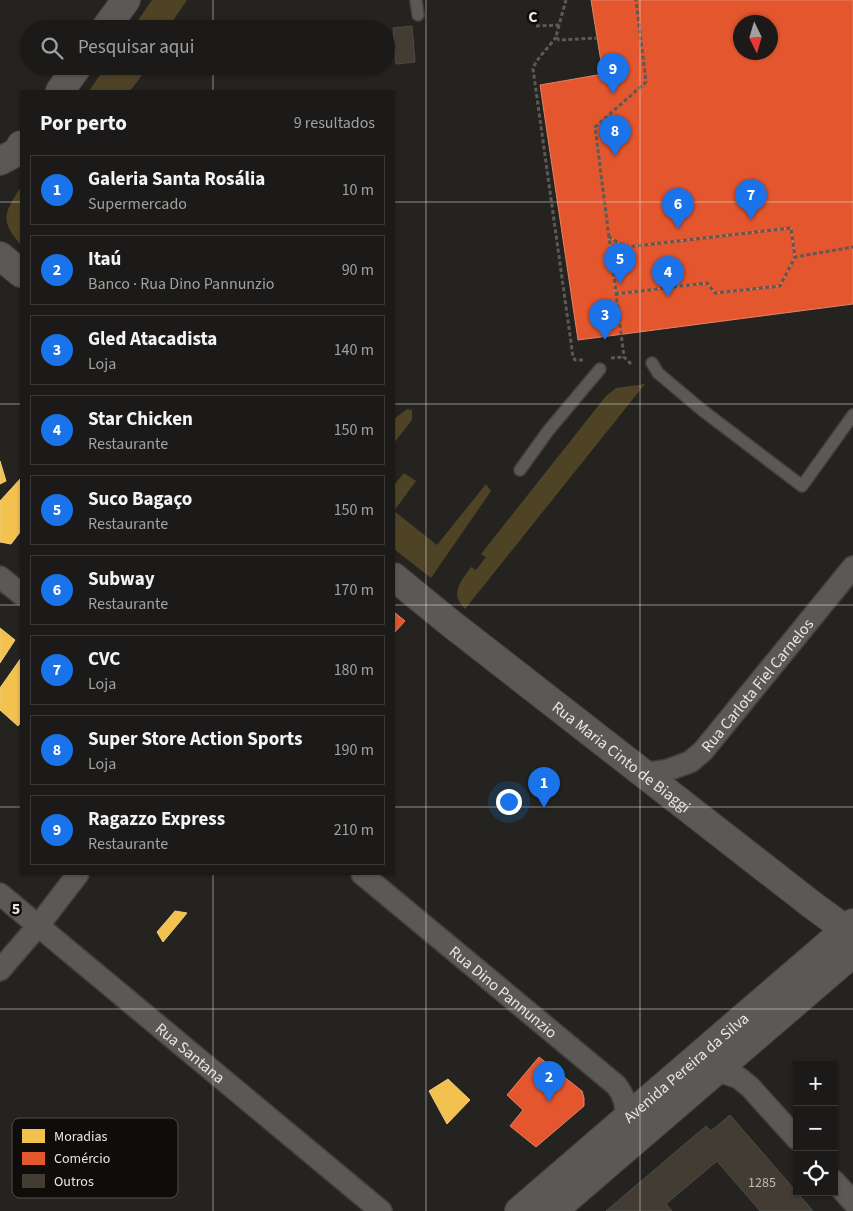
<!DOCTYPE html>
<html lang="pt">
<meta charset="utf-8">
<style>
body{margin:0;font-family:"Source Sans 3",sans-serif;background:#282725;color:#f1f3f6}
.controls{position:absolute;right:15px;bottom:15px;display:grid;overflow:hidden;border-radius:0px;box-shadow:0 1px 4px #0004}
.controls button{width:45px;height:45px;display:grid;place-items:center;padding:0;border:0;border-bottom:1px solid #393837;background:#1b1a18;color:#f1f3f6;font:25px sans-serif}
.compass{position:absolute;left:733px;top:15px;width:45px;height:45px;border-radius:50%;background:#1b1a18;box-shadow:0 1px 4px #0004;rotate:175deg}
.you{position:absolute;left:508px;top:801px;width:18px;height:18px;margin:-12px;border:4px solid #fff;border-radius:50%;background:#1a73e8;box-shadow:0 0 0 8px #1a73e833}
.badge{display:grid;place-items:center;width:32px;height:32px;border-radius:50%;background:#1a73e8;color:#fff;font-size:16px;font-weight:700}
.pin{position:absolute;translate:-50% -41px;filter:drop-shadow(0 1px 2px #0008)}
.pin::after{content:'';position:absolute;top:26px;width:18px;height:15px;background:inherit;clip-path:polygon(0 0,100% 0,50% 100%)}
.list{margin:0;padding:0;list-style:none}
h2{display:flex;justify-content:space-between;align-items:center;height:65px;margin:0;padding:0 20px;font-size:21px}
h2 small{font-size:16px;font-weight:400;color:#a0a1a2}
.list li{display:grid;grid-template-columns:32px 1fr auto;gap:15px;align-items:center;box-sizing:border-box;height:70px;margin:0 10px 10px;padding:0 10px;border:1px solid #393837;border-radius:0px}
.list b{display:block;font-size:19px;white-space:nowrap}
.list p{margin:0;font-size:16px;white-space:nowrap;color:#a0a1a2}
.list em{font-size:16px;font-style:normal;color:#a0a1a2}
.icon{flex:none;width:28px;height:28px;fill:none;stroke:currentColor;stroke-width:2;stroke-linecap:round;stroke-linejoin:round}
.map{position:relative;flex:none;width:853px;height:1211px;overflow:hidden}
.search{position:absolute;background:#1b1a18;box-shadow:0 1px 4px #0004;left:20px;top:20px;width:375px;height:55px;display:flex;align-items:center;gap:12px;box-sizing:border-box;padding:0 18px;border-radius:28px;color:#a0a1a2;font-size:19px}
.panel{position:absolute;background:#1b1a18;box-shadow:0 1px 4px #0004;left:20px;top:90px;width:375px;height:785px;border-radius:0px}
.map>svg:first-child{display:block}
.green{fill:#4f4326}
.homes{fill:#f2c14e;stroke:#efcc7a}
.shops{fill:#e4572e;stroke:#e58264;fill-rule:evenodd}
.building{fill:#423c32;stroke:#4c4b49}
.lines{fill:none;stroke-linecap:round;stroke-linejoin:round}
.service-casing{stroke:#41403d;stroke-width:14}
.minor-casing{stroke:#41403d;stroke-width:24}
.secondary-casing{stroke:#41403d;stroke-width:30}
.path{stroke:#5b5a57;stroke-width:3;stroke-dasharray:4 2.5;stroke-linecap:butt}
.service{stroke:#5a5957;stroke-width:11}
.minor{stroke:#5a5957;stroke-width:21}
.secondary{stroke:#5a5957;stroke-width:28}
.grid{fill:none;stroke:#e8e6e2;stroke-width:1;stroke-opacity:0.55}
.labels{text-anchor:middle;stroke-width:5;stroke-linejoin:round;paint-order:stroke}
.number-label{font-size:14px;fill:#bebcb6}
.street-label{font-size:16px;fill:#e8e6e2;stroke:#0e0d0a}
.key{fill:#0e0d0a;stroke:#4f4e4b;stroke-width:1}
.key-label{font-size:14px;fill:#e8e6e2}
.grid-label{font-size:16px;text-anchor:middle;font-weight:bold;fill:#e8e6e2;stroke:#0e0d0a;stroke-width:5;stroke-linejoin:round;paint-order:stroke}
</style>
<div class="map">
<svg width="853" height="1211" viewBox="0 0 853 1211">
<rect width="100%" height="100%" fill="#242320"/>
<g class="green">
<polygon points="152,0 187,0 174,19 169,29 132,29"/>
<polygon points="106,66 149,66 130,91 89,91"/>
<path d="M21,187V245C0,221 3,214 21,187Z"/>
<path d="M645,384L465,609C449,593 461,582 471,567L476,570L486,557L481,554L606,396L616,388Z"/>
<polygon points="407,409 412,410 412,420 394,443 394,419"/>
<polygon points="404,473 416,481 394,511 437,545 486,484 491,491 431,578 394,549 394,485"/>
</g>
<g class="homes">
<polygon points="0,461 6,481 0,484"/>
<polygon points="21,478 21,531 11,544 0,542 0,501"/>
<polygon points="0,628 15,640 0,663"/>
<polygon points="21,658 21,722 18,726 0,710 0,688"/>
<polygon points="175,911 187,913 163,942 157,932"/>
<polygon points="448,1079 470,1100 447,1124 429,1091"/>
</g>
<g class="shops">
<path d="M591,0H853V304L578,340L540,85L603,74ZM740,22H770V52H740Z"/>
<polygon points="791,228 795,257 780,286 715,293 707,283 615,294 609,237 626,247"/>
<polygon points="394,612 405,621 394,633"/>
<polygon points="539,1057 582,1091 584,1098 584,1106 536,1147 510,1126 523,1110 507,1095"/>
</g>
<g class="building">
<polygon points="412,26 415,62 396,64 393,28"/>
<polygon points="730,1115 813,1211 760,1211 717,1161 666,1204 672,1211 606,1211 706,1126 711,1131"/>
</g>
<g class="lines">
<g class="service-casing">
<g id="service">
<polyline points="416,0 418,15"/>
<polyline points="652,363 658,373 702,410 802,486 853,415"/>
<polyline points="520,470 548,431 600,369"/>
</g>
</g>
<g class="minor-casing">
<g id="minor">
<polyline points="0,577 21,594"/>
<path id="s1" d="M643,774L668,770L690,762L703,751L853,567"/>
<path id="s2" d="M362,874L616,1085C625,1096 626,1105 626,1119"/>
<path id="s3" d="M0,894L381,1211"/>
<polyline points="0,970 38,926 78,874"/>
<polyline points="716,1070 739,1078 750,1087 797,1139"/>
<polyline points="834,1181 853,1202"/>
</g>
</g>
<g class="secondary-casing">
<g id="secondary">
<polyline points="105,29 126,0"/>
<polyline points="60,91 78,66"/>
<polyline points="0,161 17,152 21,145"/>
<polyline points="0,256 21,273"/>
<path id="s4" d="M394,577L449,622L811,904L845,929L853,930"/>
<path id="s5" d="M519,1211L853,923"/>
<polyline points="553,1211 853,953"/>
</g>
</g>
<g class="path">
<polyline points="559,25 556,37 559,40 597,38"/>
<polyline points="536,26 559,25 566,0"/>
<path d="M556,37C550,46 535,60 533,69L573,357L575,360H585"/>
<polyline points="609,237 595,127 646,82 636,0"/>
<polyline points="615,294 707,283 715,293 780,286 795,257"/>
<polyline points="611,358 624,357"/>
<polyline points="631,364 624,357 609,237 626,247 791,228 795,257 853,247"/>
</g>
<use href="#service" class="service"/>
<use href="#minor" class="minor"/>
<use href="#secondary" class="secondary"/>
</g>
<path class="grid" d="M213,0V29M426,0V1211M640,0V1211M213,66V91M0,202H21M394,202H853M0,404H21M394,404H853M0,605H21M394,605H853M0,807H21M394,807H853M213,874V1211M0,1009H853"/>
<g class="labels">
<g class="number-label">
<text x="762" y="1187">1285</text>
</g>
<g class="street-label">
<text dy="6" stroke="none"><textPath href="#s1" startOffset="151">Rua Carlota Fiel Carnelos</textPath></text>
<text dy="6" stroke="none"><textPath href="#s4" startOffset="290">Rua Maria Cinto de Biaggi</textPath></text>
<text dy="6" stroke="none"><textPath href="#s2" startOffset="184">Rua Dino Pannunzio</textPath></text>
<text dy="6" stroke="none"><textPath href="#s3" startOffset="248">Rua Santana</textPath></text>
<text dy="6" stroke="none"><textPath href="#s5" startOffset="220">Avenida Pereira da Silva</textPath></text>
</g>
</g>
<rect x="12" y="1118" width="166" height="80" rx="8" class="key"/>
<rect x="22" y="1129" width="23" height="14" fill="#f2c14e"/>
<rect x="22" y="1152" width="23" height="13" fill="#e4572e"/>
<rect x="22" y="1174" width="23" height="14" fill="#423c32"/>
<g class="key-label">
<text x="54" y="1141">Moradias</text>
<text x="54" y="1163">Comércio</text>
<text x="54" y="1186">Outros</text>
</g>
<g class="grid-label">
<text x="533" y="22">C</text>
<text x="16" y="914">5</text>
</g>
</svg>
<div class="controls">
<button>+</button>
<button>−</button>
<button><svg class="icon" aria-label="locate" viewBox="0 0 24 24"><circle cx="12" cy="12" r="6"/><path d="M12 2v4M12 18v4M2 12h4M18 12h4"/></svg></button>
</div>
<svg class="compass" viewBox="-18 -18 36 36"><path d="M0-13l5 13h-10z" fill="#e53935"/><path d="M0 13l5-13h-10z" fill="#a0a1a2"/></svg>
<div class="you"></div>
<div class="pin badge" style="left:544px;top:808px">1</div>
<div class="pin badge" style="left:549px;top:1102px">2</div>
<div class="pin badge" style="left:605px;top:340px">3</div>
<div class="pin badge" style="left:668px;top:297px">4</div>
<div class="pin badge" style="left:620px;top:284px">5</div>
<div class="pin badge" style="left:678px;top:229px">6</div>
<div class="pin badge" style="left:751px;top:220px">7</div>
<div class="pin badge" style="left:615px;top:156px">8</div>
<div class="pin badge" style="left:613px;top:94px">9</div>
<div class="search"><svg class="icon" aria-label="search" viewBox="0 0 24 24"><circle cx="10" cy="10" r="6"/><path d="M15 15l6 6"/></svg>Pesquisar aqui</div>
<section class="panel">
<h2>Por perto<small>9 resultados</small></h2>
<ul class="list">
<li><span class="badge">1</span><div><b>Galeria Santa Rosália</b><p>Supermercado</p></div><em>10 m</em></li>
<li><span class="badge">2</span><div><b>Itaú</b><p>Banco · Rua Dino Pannunzio</p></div><em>90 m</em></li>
<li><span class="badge">3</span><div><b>Gled Atacadista</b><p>Loja</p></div><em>140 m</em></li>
<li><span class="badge">4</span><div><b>Star Chicken</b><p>Restaurante</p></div><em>150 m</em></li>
<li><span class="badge">5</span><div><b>Suco Bagaço</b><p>Restaurante</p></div><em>150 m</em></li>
<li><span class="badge">6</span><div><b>Subway</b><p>Restaurante</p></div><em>170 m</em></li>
<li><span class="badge">7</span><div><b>CVC</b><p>Loja</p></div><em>180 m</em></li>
<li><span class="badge">8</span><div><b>Super Store Action Sports</b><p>Loja</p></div><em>190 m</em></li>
<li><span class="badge">9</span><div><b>Ragazzo Express</b><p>Restaurante</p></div><em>210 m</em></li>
</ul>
</section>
</div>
